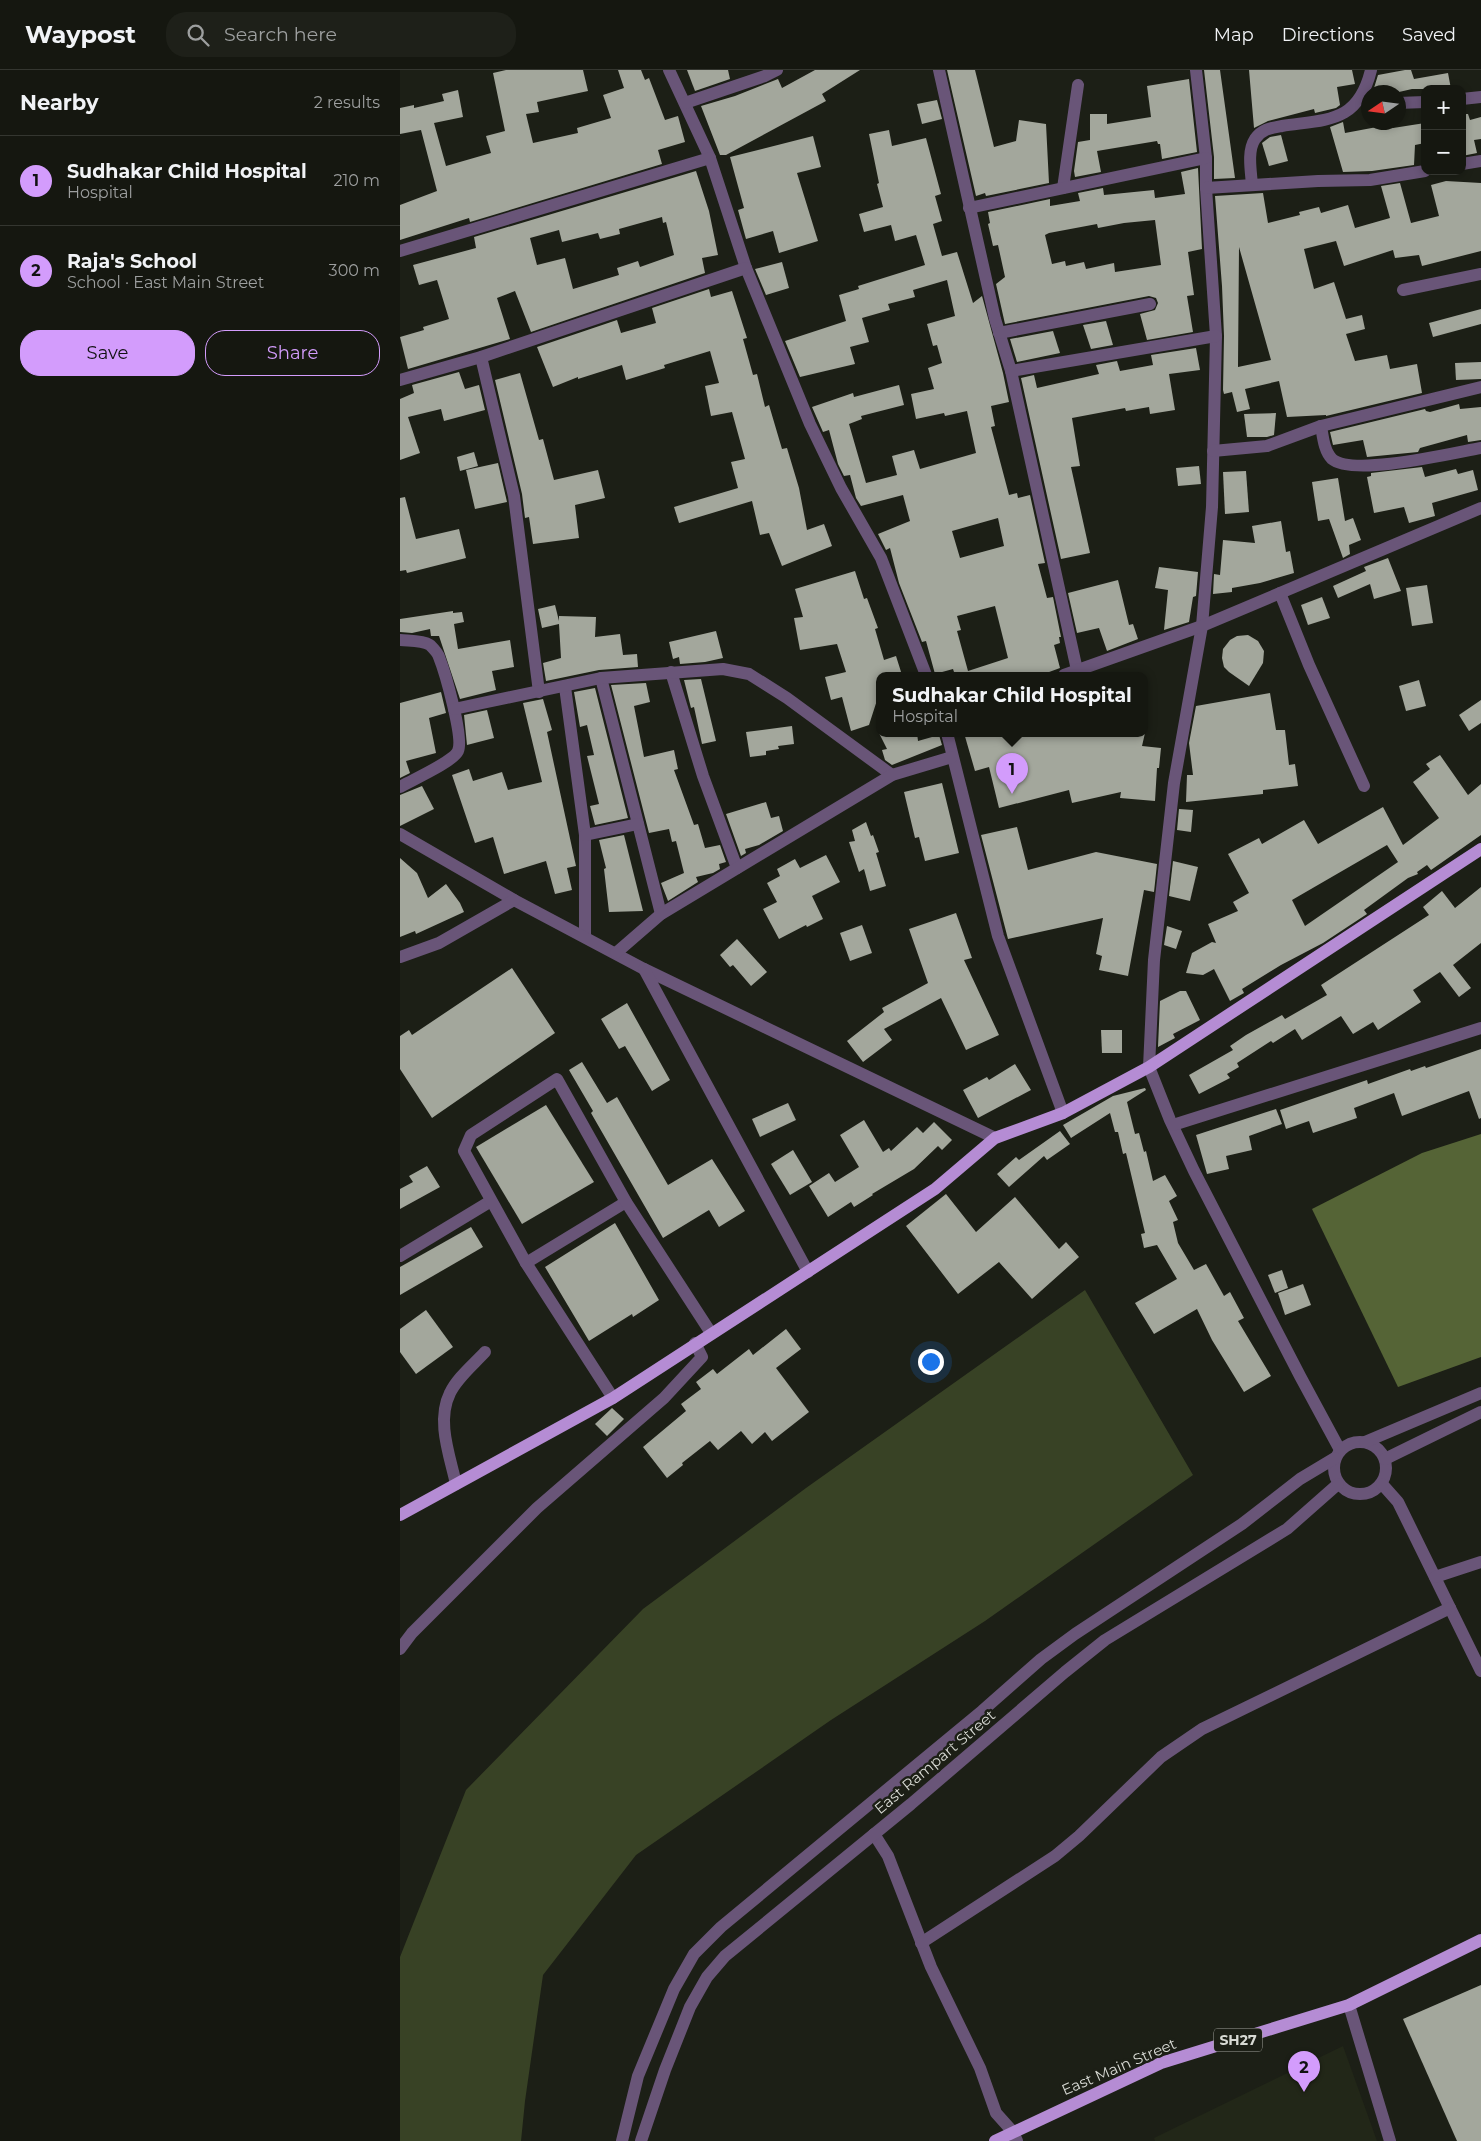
<!DOCTYPE html>
<meta charset="utf-8">
<style>
body{margin:0;font-family:Montserrat,sans-serif;background:#1e2019;color:#f1f3f6}
.controls{position:absolute;right:15px;top:15px;display:grid;overflow:hidden;border-radius:10px;box-shadow:0 2px 8px #0003}
.controls button{width:45px;height:45px;display:grid;place-items:center;padding:0;border:0;border-bottom:1px solid #343630;background:#151710;color:#f1f3f6;font:25px sans-serif}
.compass{position:absolute;left:961px;top:15px;width:45px;height:45px;border-radius:50%;background:#151710;box-shadow:0 2px 8px #0003;rotate:257deg}
.you{position:absolute;left:530px;top:1291px;width:18px;height:18px;margin:-12px;border:4px solid #fff;border-radius:50%;background:#1a73e8;box-shadow:0 0 0 8px #1a73e833}
.badge{display:grid;place-items:center;width:32px;height:32px;border-radius:50%;background:#d39cfc;color:#111;font-size:16px;font-weight:700}
.pin{position:absolute;translate:-50% -41px;filter:drop-shadow(0 1px 2px #0008)}
.pin::after{content:'';position:absolute;top:26px;width:18px;height:15px;background:inherit;clip-path:polygon(0 0,100% 0,50% 100%)}
.popup{position:absolute;left:476px;top:602px;width:272px;height:65px;box-sizing:border-box;display:grid;place-content:center;border-radius:10px;background:#151710;filter:drop-shadow(0 1px 4px #0005);font-size:16px;white-space:nowrap;color:#9d9f9f}
.popup b{font-size:19px;color:#f1f3f6}
.popup::after{content:'';position:absolute;left:50%;top:100%;margin-left:-10px;border:10px solid transparent;border-top-color:#151710}
.list{margin:0;padding:0;list-style:none}
h2{display:flex;justify-content:space-between;align-items:center;height:65px;margin:0;padding:0 20px;font-size:21px}
h2 small{font-size:16px;font-weight:400;color:#9d9f9f}
.list li{display:grid;grid-template-columns:32px 1fr auto;gap:15px;align-items:center;box-sizing:border-box;height:90px;padding:0 20px;border-top:1px solid #343630}
.list b{display:block;font-size:19px;white-space:nowrap}
.list p{margin:0;font-size:16px;white-space:nowrap;color:#9d9f9f}
.list em{font-size:16px;font-style:normal;color:#9d9f9f}
.actions{display:flex;gap:10px;padding:15px 20px}
.actions a{flex:1;padding:11px 0;border:1px solid #d39cfc;border-radius:20px;text-align:center;font-size:18px;color:#d39cfc}
.actions .main{background:#d39cfc;color:#111}
.icon{flex:none;width:28px;height:28px;fill:none;stroke:currentColor;stroke-width:2;stroke-linecap:round;stroke-linejoin:round}
.map{position:relative;flex:none;width:1081px;height:2071px;overflow:hidden}
header{display:flex;align-items:center;gap:30px;box-sizing:border-box;height:70px;padding:0 25px;background:#151710;border-bottom:1px solid #343630}
header strong{font-size:24px}
nav{display:flex;gap:28px;margin-inline-start:auto;font-size:18px}
.search{width:350px;height:45px;background:#1e2019;display:flex;align-items:center;gap:12px;box-sizing:border-box;padding:0 18px;border-radius:20px;color:#9d9f9f;font-size:19px}
main{display:flex}
aside{flex:1;background:#151710}
.map>svg:first-child{display:block}
.built{fill:#222718}
.green{fill:#384225}
.water{fill:#556436}
.building{fill:#a3a79c;fill-rule:evenodd}
.lines{fill:none;stroke-linecap:round;stroke-linejoin:round}
.minor{stroke:#695578;stroke-width:12}
.major{stroke:#b58cd4;stroke-width:12}
.labels{text-anchor:middle;stroke-width:5;stroke-linejoin:round;paint-order:stroke}
.shield{fill:#1c1f16;stroke:#9fa19a;stroke-width:1}
.shield-label{font-size:14px;font-weight:bold;fill:#d7d9d3}
.street-label{font-size:15px;fill:#d7d9d3;stroke:#1c1f16}
</style>
<header>
<strong>Waypost</strong>
<div class="search"><svg class="icon" aria-label="search" viewBox="0 0 24 24"><circle cx="10" cy="10" r="6"/><path d="M15 15l6 6"/></svg>Search here</div>
<nav><a>Map</a><a>Directions</a><a>Saved</a></nav>
</header>
<main>
<aside>
<h2>Nearby<small>2 results</small></h2>
<ul class="list">
<li><span class="badge">1</span><div><b>Sudhakar Child Hospital</b><p>Hospital</p></div><em>210 m</em></li>
<li><span class="badge">2</span><div><b>Raja's School</b><p>School · East Main Street</p></div><em>300 m</em></li>
</ul>
<div class="actions"><a class="main">Save</a><a>Share</a></div>
</aside>
<div class="map">
<svg width="1081" height="2071" viewBox="0 0 1081 2071">
<rect width="100%" height="100%" fill="#1c1f16"/>
<polygon class="built" points="943,1976 977,2071 755,2071 754,2068"/>
<polygon class="green" points="685,1220 793,1405 585,1551 431,1650 236,1785 143,1905 125,2031 121,2071 0,2071 0,1887 66,1720 243,1539 406,1418"/>
<polygon class="water" points="1081,1064 1081,1287 998,1317 912,1139 1022,1083"/>
<g class="building">
<polygon points="106,0 183,0 188,21 137,32 139,42 126,44 133,73 178,63 177,58 211,48 203,25 224,18 218,0 241,0 245,10 249,8 265,50 278,46 285,72 258,80 262,94 70,152 69,148 0,170 0,135 37,121 21,60 0,64 0,38 14,35 14,38 44,31 42,24 58,20 63,47 34,53 46,96 91,83 86,66 105,61 93,3"/>
<polygon points="287,0 328,0 330,9 295,21"/>
<polygon points="415,0 460,0 422,24 426,31 326,85 320,85 301,36 335,26 378,9 382,18"/>
<polygon points="547,0 575,0 594,77 616,71 619,50 646,54 649,113 586,126 585,123 576,126"/>
<polygon points="804,0 820,0 835,108 814,109 814,87"/>
<polygon points="849,0 952,0 955,14 937,17 940,35 936,38 915,43 914,39 868,51 854,58"/>
<polygon points="1005,0 1011,0 1014,9 1048,3 1051,19 1012,19 999,22 975,22 974,18 978,5"/>
<polygon points="789,9 797,82 762,89 760,74 758,74 757,71 697,81 701,102 675,107 674,101 678,72 690,70 690,44 707,44 707,54 751,47 747,16"/>
<polygon points="537,30 542,49 522,54 517,34"/>
<polygon points="1062,44 1068,44 1070,50 1081,47 1081,69 1074,70 1077,83 1062,86"/>
<polygon points="943,52 945,63 977,57 977,52 992,52 993,58 1025,53 1025,73 1015,75 1014,95 972,101 943,102 930,57"/>
<path d="M489,60L492,76L526,68L541,124L535,126L542,151L533,154L542,186L557,182L573,233L582,226L603,303L609,332L591,336L595,356L591,357L609,425L617,423L618,428L630,425L645,493L638,494L647,528L653,527L661,567H659L660,573L654,575L660,598L641,605H555L553,599L535,604L526,571L522,572L499,513L490,478L486,480L478,464L510,451L503,425L461,436L456,428L450,405L444,406L438,394L429,360L423,362L412,337L453,323L454,327L499,315L504,335L461,346L462,349L449,354L466,413L497,405L492,386L514,380L520,399L576,383L567,341L545,346L544,343L516,349L511,324L534,319L528,298L542,293L537,275L533,276L527,254L555,246L547,210L513,220L515,227L488,234L490,240L462,248L469,272L450,277L455,294L400,307L385,271L446,251L439,225L459,219L458,216L525,195L516,165L495,171L491,155L464,162L459,144L483,137L477,114L479,113L469,64ZM598,448L604,476L560,488L552,461ZM595,536L608,588L568,601L557,561L561,560L557,546Z"/>
<polygon points="881,65 888,91 869,96 862,73 870,67"/>
<polygon points="413,66 421,97 397,103 418,171 379,183 373,161 346,169 338,140 344,138 330,87"/>
<path d="M798,98L802,179L788,182L794,225L787,226L793,262L747,270L740,244L755,240L758,233L756,228L749,226L605,254L596,214L605,207L598,175L593,176L588,154L590,153L588,142L650,129V136L680,131L678,123L703,118L704,125L754,120L755,128L785,124L781,102ZM755,150L761,195L715,202L714,193L686,199L684,192L666,196L665,191L652,194L645,165L649,163L697,154L698,158L724,153Z"/>
<path d="M296,101L309,141L318,185L302,188L305,203L131,262L115,221L97,228L110,269L8,299L0,267L24,260L23,257L49,249L37,210L19,215L13,195L76,178L74,167ZM262,147L263,153L266,152L274,185L240,197L238,191L217,198L219,205L173,219L165,188L137,195L130,168L159,160L162,172L198,163L200,169L220,164L219,159Z"/>
<path d="M1046,111L1081,113V181L1022,196L1019,185L995,188L993,180L944,196L936,171L904,179L914,219L934,212L946,249L962,245L965,259L946,264L955,291L987,285L990,299L1017,294L1022,323L926,346V345L887,347L879,311L845,319L850,339L837,342L832,322L824,324L823,320L824,266L822,216L815,126L863,123L868,153L900,145L899,142L919,137L921,143L948,135L955,158L990,148L981,116L1000,113L1011,153L1039,146L1031,115ZM839,177L871,290L838,297Z"/>
<polygon points="382,192 389,218 366,225 355,199"/>
<polygon points="309,219 311,227 332,221 347,268 343,269 353,305 357,304 365,337 369,335 382,379 387,378 399,418 407,460 424,454 432,476 382,496 369,463 360,465 352,431 279,453 274,437 338,418 331,392 345,389 332,342 311,346 305,316 319,313 310,281 264,295 265,298 226,310 222,295 178,309 178,307 153,317 137,277 217,250 221,263 256,253 252,238"/>
<polygon points="1081,239 1081,254 1033,267 1029,253"/>
<polygon points="706,251 713,275 691,279 683,255"/>
<polygon points="653,261 660,283 617,292 610,269"/>
<polygon points="796,278 800,300 769,304 775,340 750,344 749,337 726,341 725,338 672,348 680,396 671,397 690,483 661,489 621,308 634,305 637,318 699,304 696,295 717,291 720,301 753,295 751,285"/>
<polygon points="1081,292 1081,309 1056,310 1055,293"/>
<polygon points="59,302 65,319 79,315 85,340 44,351 41,339 8,347 20,383 0,390 0,329 14,323 12,315"/>
<polygon points="120,303 139,370 143,369 154,410 198,400 205,428 175,435 179,468 133,474 129,447 125,448 122,424 95,310"/>
<polygon points="1059,334 1060,339 1081,337 1081,370 1068,372 1067,365 1020,378 1018,382 967,387 963,370 933,375 930,362 1025,339 1026,341 1030,342"/>
<polygon points="876,343 874,365 867,367 847,367 844,344"/>
<polygon points="74,382 78,396 60,401 57,387"/>
<polygon points="98,393 107,432 75,439 66,400"/>
<polygon points="799,396 801,414 778,416 776,398"/>
<polygon points="1022,397 1025,407 1056,399 1058,404 1073,400 1078,420 1032,433 1035,446 1009,453 1004,437 974,443 967,407 971,406 971,403"/>
<polygon points="846,401 849,442 825,444 823,402"/>
<polygon points="938,408 945,451 953,448 961,470 949,475 950,484 943,488 929,449 918,451 912,412"/>
<polygon points="5,427 16,469 59,459 66,488 7,503 6,500 0,501 0,428"/>
<polygon points="881,451 886,482 890,481 894,503 860,513 832,518 832,522 813,524 814,504 820,505 823,470 855,473 852,456"/>
<polygon points="988,488 1001,521 974,529 970,514 938,528 933,516 966,501 964,497"/>
<polygon points="759,497 798,502 796,526 793,527 789,552 764,560 768,520 755,518"/>
<polygon points="455,501 464,529 467,528 478,558 475,559 484,590 496,586 502,605 480,605 480,621 469,655 451,661 442,627 431,630 425,607 446,602 437,574 400,580 394,548 403,547 395,519"/>
<polygon points="718,510 729,555 733,554 738,569 707,581 699,558 677,563 668,523"/>
<polygon points="1027,515 1033,553 1012,556 1006,518"/>
<polygon points="922,527 930,548 908,555 901,535"/>
<polygon points="155,535 159,551 159,546 196,547 195,567 220,564 223,585 237,584 238,597 199,600 146,611 143,593 161,588 159,554 142,558 138,539"/>
<polygon points="53,541 53,543 62,542 64,552 54,554 58,579 110,570 114,597 92,601 96,620 60,629 39,566 31,566 30,559 12,563 0,562 0,549"/>
<polygon points="316,561 323,588 305,592 280,594 279,587 273,589 269,572"/>
<polygon points="848,565 858,571 864,581 863,593 849,616 829,602 824,597 822,588 823,579 830,570 837,566"/>
<polygon points="301,609 316,671 302,674 294,637 291,638 284,610"/>
<polygon points="1019,610 1026,636 1006,641 999,616"/>
<polygon points="246,613 250,632 234,636 244,687 274,680 278,699 274,700 294,755 298,754 305,778 320,775 326,792 319,794 320,799 313,803 296,807 298,812 268,831 261,813 284,803 276,771 272,772 269,759 249,763 211,615"/>
<polygon points="195,618 228,748 195,755 190,736 199,734 187,686 194,685 187,655 180,657 174,622"/>
<polygon points="41,622 46,643 29,648 36,683 6,691 10,703 0,708 0,633"/>
<polygon points="870,623 876,660 885,660 889,695 895,694 898,716 863,720 863,724 786,732 787,705 793,705 789,673 796,636"/>
<polygon points="143,629 152,660 147,662 176,796 167,798 172,820 155,824 146,791 104,804 93,767 75,773 52,705 69,699 73,711 102,702 108,720 142,712 123,633"/>
<polygon points="1081,630 1081,653 1069,661 1059,645"/>
<polygon points="87,640 94,668 67,675 64,645"/>
<polygon points="392,656 394,674 378,676 379,679 366,681 366,685 350,687 346,662"/>
<polygon points="479,663 517,663 518,671 539,665 542,675 492,695 485,690 482,680 487,679"/>
<polygon points="564,663 745,663 742,676 761,678 759,698 757,698 755,731 720,728 721,722 672,733 669,720 599,738 589,697 575,701"/>
<path d="M1040,685L1068,725L1081,714V765L1031,800L1027,795L1017,802L1018,804L1008,808L964,840L967,844L923,873L881,895L842,919L844,923L830,931L814,899L803,905L786,903L792,883L812,872L816,873L808,854L838,841L833,832L849,823L828,784L859,768L862,774L904,750L918,774L983,737L1003,775L1039,748L1013,712L1030,699L1026,694ZM987,775L998,792L905,856L892,830Z"/>
<polygon points="542,713 559,783 525,791 519,767 515,768 504,722"/>
<polygon points="22,716 34,739 0,756 0,725"/>
<polygon points="366,732 371,748 379,746 383,761 359,775 345,779 346,783 341,786 326,744"/>
<polygon points="779,739 793,740 791,762 777,760"/>
<polygon points="466,752 471,766 473,765 479,782 476,783 486,816 470,821 464,799 459,802 449,772 455,771 452,760"/>
<polygon points="617,757 628,800 696,782 757,794 754,822 744,820 728,906 699,900 702,886 696,884 703,848 608,869 581,765"/>
<polygon points="224,765 243,841 209,842 204,799 206,798 199,770"/>
<polygon points="426,785 440,812 412,826 423,849 407,857 406,855 379,869 363,839 377,832 367,813 380,806 377,799 395,789 400,798"/>
<polygon points="0,788 17,803 28,828 46,814 60,833 64,842 16,864 15,861 0,867"/>
<polygon points="773,791 798,797 790,831 769,826"/>
<polygon points="1081,817 1081,873 1053,895 1071,918 1059,927 1040,902 1013,920 1021,932 978,960 973,952 953,964 941,946 902,970 895,959 873,973 871,971 837,993 839,997 827,1004 830,1008 799,1024 789,1005 833,980 830,976 846,965 882,945 885,949 927,925 921,915 1029,845 1023,837 1042,821 1055,838"/>
<polygon points="556,843 572,888 564,890 599,965 566,980 541,928 484,959 492,970 463,992 447,971 484,942 482,938 528,913 509,859"/>
<polygon points="462,855 472,883 450,891 440,863"/>
<polygon points="767,856 782,861 776,879 764,875"/>
<polygon points="337,869 367,902 351,916 333,895 330,897 320,885"/>
<polygon points="112,898 155,963 32,1048 0,999 0,966 9,960 12,965"/>
<polygon points="780,921 786,921 800,950 773,964 775,968 758,977 760,931"/>
<polygon points="227,933 270,1010 252,1021 225,976 219,979 201,949"/>
<polygon points="701,960 722,960 722,983 702,983"/>
<polygon points="1081,979 1081,1048 1079,1049 1069,1021 1002,1046 994,1023 954,1038 957,1048 913,1063 909,1051 886,1059 880,1040 967,1010 968,1014 1010,999 1011,1001 1025,996 1026,998"/>
<polygon points="182,992 207,1033 217,1027 268,1115 312,1089 345,1141 319,1157 309,1140 263,1168 191,1043 193,1041 169,1000"/>
<polygon points="615,994 631,1020 578,1048 563,1020 587,1007 589,1010"/>
<polygon points="745,1018 746,1020 727,1032 735,1064 739,1063 744,1082 746,1081 753,1111 765,1105 777,1126 769,1131 778,1150 773,1152 778,1173 794,1200 806,1194 824,1226 830,1222 844,1248 838,1251 871,1306 844,1322 812,1270 797,1239 754,1264 735,1233 777,1209 757,1175 744,1178 741,1164 745,1163 726,1083 723,1084 718,1062 715,1062 710,1043 671,1068 663,1055 713,1026"/>
<polygon points="388,1033 396,1050 360,1067 352,1049"/>
<polygon points="146,1035 194,1112 122,1154 76,1077"/>
<polygon points="876,1039 882,1054 849,1066 852,1080 826,1086 829,1099 807,1104 796,1065"/>
<polygon points="464,1050 483,1082 489,1078 491,1081 517,1057 523,1063 534,1052 552,1070 542,1080 538,1076 514,1099 472,1124 473,1125 454,1137 451,1132 428,1147 409,1116 429,1103 435,1112 459,1097 440,1065"/>
<polygon points="660,1061 670,1074 647,1090 644,1086 609,1117 597,1104 616,1087 619,1090"/>
<polygon points="393,1080 412,1112 390,1125 371,1094"/>
<polygon points="27,1096 40,1117 0,1139 0,1119 13,1112 9,1106"/>
<polygon points="546,1124 576,1162 615,1127 659,1179 666,1172 679,1187 632,1229 599,1192 558,1224 506,1156"/>
<polygon points="215,1153 259,1230 233,1247 232,1244 189,1271 145,1197"/>
<polygon points="71,1157 83,1177 0,1225 0,1197"/>
<polygon points="882,1200 888,1218 875,1223 868,1205"/>
<polygon points="903,1214 911,1235 885,1245 878,1223"/>
<polygon points="26,1240 53,1277 16,1304 0,1282 0,1259"/>
<polygon points="386,1259 401,1279 376,1298 409,1342 372,1371 365,1362 352,1374 341,1361 318,1380 310,1371 282,1393 283,1395 267,1408 243,1377 286,1341 281,1334 301,1319 296,1312 313,1299 317,1304 349,1279 353,1285"/>
<polygon points="212,1338 224,1349 207,1366 195,1354"/>
<polygon points="1081,1915 1081,2071 1057,2071 1003,1949"/>
</g>
<g class="lines">
<g class="minor">
<polyline points="269,0 310,88 346,198 410,354 441,418 481,488 526,605"/>
<polyline points="539,0 595,249 611,301 677,600"/>
<polyline points="796,0 806,88 806,118 816,266 812,437 802,556 774,713 754,890 749,997 770,1050 794,1101 900,1306 940,1380"/>
<polyline points="1062,29 1081,27"/>
<polyline points="285,33 365,6 377,0"/>
<polyline points="998,33 1025,32"/>
<polyline points="1062,94 1081,91"/>
<path d="M852,115C851,101 847,81 855,69C862,59 871,58 882,56C928,49 958,53 971,0"/>
<polyline points="663,118 678,15"/>
<polyline points="806,118 918,111 970,110 1025,101"/>
<polyline points="569,138 806,88"/>
<polyline points="0,181 310,88"/>
<polyline points="1003,220 1081,204"/>
<polyline points="599,263 750,234"/>
<polyline points="81,287 114,426 139,622"/>
<polyline points="611,301 816,266"/>
<polyline points="0,310 81,287 346,198"/>
<path d="M921,356C923,367 924,381 932,389C953,407 1053,383 1081,378"/>
<polyline points="813,381 867,376 921,356 1081,317"/>
<polyline points="880,523 909,595 964,716"/>
<path d="M0,570C10,571 22,570 30,575C33,578 38,583 39,587C45,602 64,668 58,681C53,692 12,710 0,717"/>
<polyline points="271,602 303,706 337,798"/>
<polyline points="664,605 802,556 1081,438"/>
<polyline points="201,608 261,844"/>
<polyline points="165,617 185,765 185,867"/>
<polyline points="54,639 201,608 323,599 349,604 387,628 492,705"/>
<polyline points="547,663 598,866 663,1043"/>
<polyline points="0,764 114,830 244,899 595,1068"/>
<polyline points="185,765 238,754"/>
<polyline points="216,883 261,844 492,705 552,687"/>
<polyline points="0,887 39,873 114,830"/>
<polyline points="244,899 408,1202"/>
<polyline points="773,1055 1081,958"/>
<polyline points="0,1186 91,1131"/>
<polyline points="126,1193 226,1132"/>
<polyline points="213,1328 126,1193 64,1081 71,1065 157,1009 226,1132 311,1263"/>
<circle cx="960" cy="1398" r="26"/>
<polyline points="965,1372 1081,1323"/>
<polyline points="985,1389 1081,1342"/>
<path d="M56,1414C50,1386 36,1351 50,1323C57,1308 73,1295 85,1282"/>
<polyline points="982,1414 998,1432 1081,1601"/>
<polyline points="1035,1507 1081,1492"/>
<polyline points="0,1579 12,1563 137,1438 264,1328 302,1287 295,1273"/>
<polyline points="474,1764 488,1786 531,1897 580,1998 596,2043 613,2062 617,2071"/>
<polyline points="521,1873 655,1786 679,1766 761,1687 802,1659 1050,1538"/>
<polyline points="949,1935 990,2071"/>
<polyline points="222,2071 238,2006 274,1919 294,1884 321,1857 582,1641 641,1589 675,1564 842,1454 900,1409 935,1388"/>
<polyline points="241,2071 265,2000 290,1937 307,1907 325,1886 511,1734 665,1602 705,1570 887,1459 938,1414"/>
</g>
<g class="major">
<polyline points="0,1445 213,1328 535,1119 595,1068 663,1043 749,997 1081,779"/>
<polyline points="595,2071 761,1993 949,1935 1081,1870"/>
</g>
</g>
<g class="labels">
<rect class="shield" x="814" y="1958.5" width="48" height="23" rx="4"/>
<g class="shield-label">
<text x="838" y="1975">SH27</text>
</g>
<g class="street-label">
<text transform="translate(535 1692) rotate(-40)" y="5">East Rampart Street</text>
<text transform="translate(719 1997) rotate(-23)" y="5">East Main Street</text>
</g>
</g>
</svg>
<div class="controls">
<button>+</button>
<button>−</button>
</div>
<svg class="compass" viewBox="-18 -18 36 36"><path d="M0-13l5 13h-10z" fill="#e53935"/><path d="M0 13l5-13h-10z" fill="#9d9f9f"/></svg>
<div class="you"></div>
<div class="pin badge" style="left:612px;top:724px">1</div>
<div class="popup"><b>Sudhakar Child Hospital</b>Hospital</div>
<div class="pin badge" style="left:904px;top:2022px">2</div>
</div>
</main>
